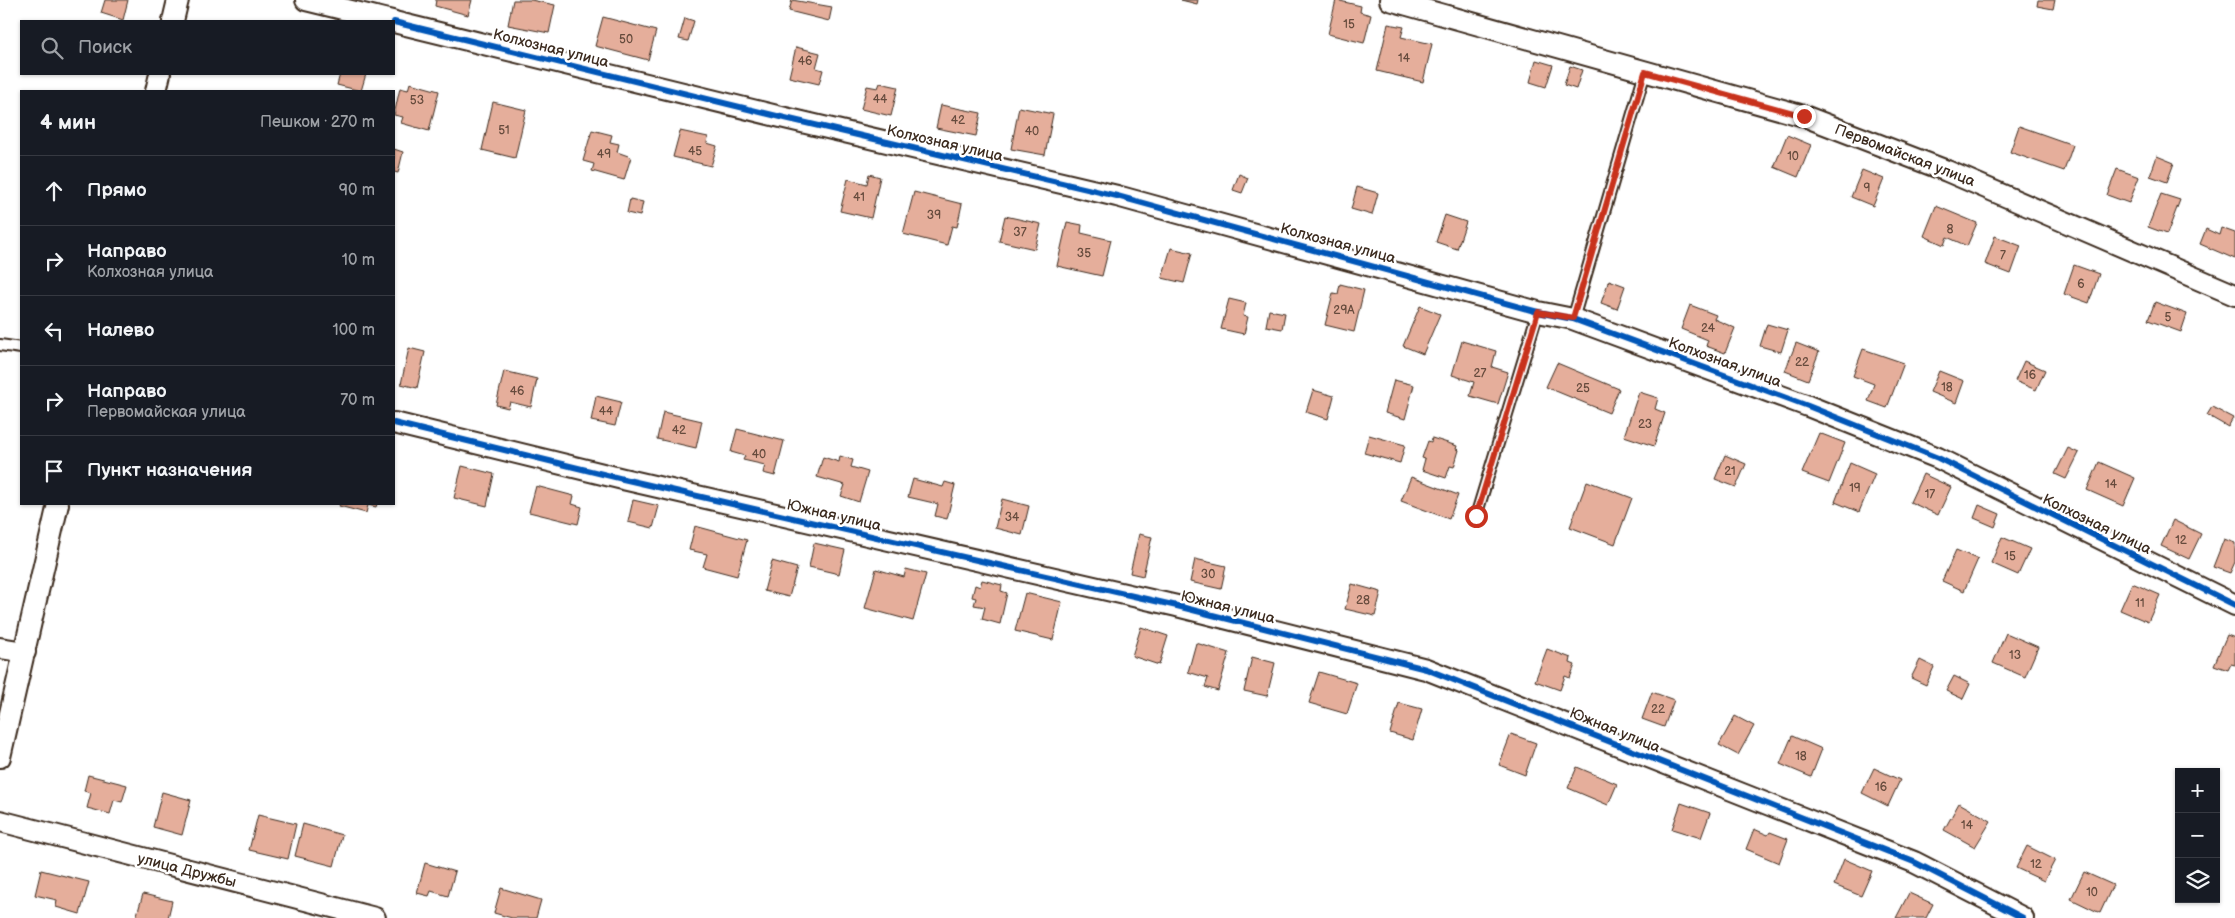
<!DOCTYPE html>
<html lang="ru">
<meta charset="utf-8">
<style>
body{margin:0;font-family:"Balsamiq Sans",sans-serif;background:#20242c;color:#f1f3f6}
.controls{position:absolute;right:15px;bottom:15px;display:grid;overflow:hidden;border-radius:0px;box-shadow:0 1px 4px #0004}
.controls button{width:45px;height:45px;display:grid;place-items:center;padding:0;border:0;border-bottom:1px solid #363941;background:#171b24;color:#f1f3f6;font:25px sans-serif}
.stop{position:absolute;width:15px;height:15px;margin:-11px;border:4px solid #c8321e;border-radius:50%;background:#fff}
.stop.end{background:#c8321e;border-color:#fff;box-shadow:0 1px 5px #0008}
.list{margin:0;padding:0;list-style:none}
h2{display:flex;justify-content:space-between;align-items:center;height:65px;margin:0;padding:0 20px;font-size:21px}
h2 small{font-size:16px;font-weight:400;color:#9ea1a6}
.list li{display:grid;grid-template-columns:32px 1fr auto;gap:15px;align-items:center;box-sizing:border-box;height:70px;padding:0 20px;border-top:1px solid #363941}
.list b{display:block;font-size:19px;white-space:nowrap}
.list p{margin:0;font-size:16px;white-space:nowrap;color:#9ea1a6}
.list em{font-size:16px;font-style:normal;color:#9ea1a6}
.icon{flex:none;width:28px;height:28px;fill:none;stroke:currentColor;stroke-width:2;stroke-linecap:round;stroke-linejoin:round}
.map{position:relative;flex:none;width:2235px;height:918px;overflow:hidden}
.search{position:absolute;background:#171b24;box-shadow:0 1px 4px #0004;left:20px;top:20px;width:375px;height:55px;display:flex;align-items:center;gap:12px;box-sizing:border-box;padding:0 18px;border-radius:0px;color:#9ea1a6;font-size:19px}
.panel{position:absolute;background:#171b24;box-shadow:0 1px 4px #0004;left:20px;top:90px;width:375px;height:415px;border-radius:0px}
.map>svg:first-child{display:block}
.building{fill:#e5ae9b;stroke:#3b2a1e}
.lines{fill:none;stroke-linecap:round;stroke-linejoin:round}
.service-casing{stroke:#3b2a1e;stroke-width:14}
.minor-casing{stroke:#3b2a1e;stroke-width:24}
.service{stroke:#fff;stroke-width:10}
.minor{stroke:#fff;stroke-width:20}
.cycleway-casing{stroke:#fff;stroke-width:9}
.cycleway{stroke:#0057b8;stroke-width:6}
.route{stroke:#c8321e;stroke-width:6}
.labels{text-anchor:middle;stroke-width:5;stroke-linejoin:round;paint-order:stroke}
.number-label{font-size:12px;fill:#664b3d}
.street-label{font-size:15px;fill:#3b2a1e;stroke:#fff}
</style>
<div class="map">
<svg width="2235" height="918" viewBox="0 0 2235 918">
<rect width="100%" height="100%" fill="#fff"/>
<filter id="ink" filterUnits="userSpaceOnUse"><feTurbulence type="fractalNoise" baseFrequency=".02" numOctaves="2"/><feDisplacementMap in="SourceGraphic" scale="10" xChannelSelector="R" yChannelSelector="G"/><feConvolveMatrix kernelMatrix="1 2 1 2 8 2 1 2 1" color-interpolation-filters="sRGB"/></filter>
<g filter="url(#ink)">
<g class="building">
<polygon points="105,0 128,0 123,20 101,13"/>
<polygon points="436,0 472,0 468,15 435,6"/>
<polygon points="513,0 531,0 555,5 549,33 508,25"/>
<polygon points="792,0 832,7 829,21 789,11"/>
<polygon points="1181,0 1198,0 1197,4"/>
<polygon points="1336,0 1361,6 1360,12 1371,15 1364,43 1328,34"/>
<polygon points="2038,0 2055,0 2053,9 2037,6"/>
<polygon points="603,17 656,31 648,60 595,46"/>
<polygon points="685,18 694,21 688,41 679,39"/>
<polygon points="1388,24 1404,27 1401,37 1432,44 1423,82 1377,71"/>
<polygon points="796,47 820,53 816,68 823,70 819,84 789,77"/>
<polygon points="1536,60 1553,65 1546,87 1530,82"/>
<polygon points="1570,66 1582,70 1576,89 1564,85"/>
<polygon points="340,74 366,74 361,91 337,85"/>
<polygon points="410,83 439,91 429,131 401,123 403,117 394,115 400,88 408,90"/>
<polygon points="880,83 898,87 891,116 861,109 867,86 878,88"/>
<polygon points="493,102 526,110 515,158 482,150"/>
<polygon points="941,105 981,113 976,136 936,128"/>
<polygon points="1019,107 1053,114 1045,155 1011,149"/>
<polygon points="2019,126 2073,145 2064,171 2010,152"/>
<polygon points="592,130 612,135 610,142 619,144 617,152 631,157 624,180 592,171 594,164 583,161"/>
<polygon points="680,131 708,137 707,143 717,146 711,166 673,157"/>
<polygon points="1787,135 1811,145 1798,177 1774,167"/>
<polygon points="394,149 403,152 398,173 394,172"/>
<polygon points="2157,156 2174,163 2167,182 2150,176"/>
<polygon points="2117,169 2139,177 2129,203 2107,195"/>
<polygon points="1862,170 1884,179 1873,206 1851,197"/>
<polygon points="869,174 880,177 871,218 840,211 848,179 867,184"/>
<polygon points="1239,174 1248,178 1242,193 1233,190"/>
<polygon points="1357,187 1378,193 1372,215 1351,209"/>
<polygon points="914,192 962,204 957,227 952,226 947,245 903,234"/>
<polygon points="2161,194 2180,200 2167,234 2148,227"/>
<polygon points="630,199 643,202 640,216 627,213"/>
<polygon points="1936,206 1977,223 1967,246 1947,237 1944,245 1924,236"/>
<polygon points="1445,215 1466,222 1457,249 1436,242"/>
<polygon points="1005,216 1041,224 1035,249 999,241"/>
<polygon points="1067,222 1082,225 1081,233 1111,240 1102,276 1057,266"/>
<polygon points="2221,228 2235,233 2235,259 2200,244 2206,229 2219,235"/>
<polygon points="1995,236 2021,246 2011,274 1985,264"/>
<polygon points="1171,248 1192,253 1184,283 1162,278"/>
<polygon points="2074,265 2099,274 2089,303 2064,294"/>
<polygon points="1609,280 1625,286 1617,309 1601,303"/>
<polygon points="1340,284 1364,290 1354,332 1325,325 1333,293 1338,294"/>
<polygon points="1229,299 1246,303 1243,316 1248,317 1244,334 1221,329"/>
<polygon points="2155,302 2187,314 2181,332 2148,320"/>
<polygon points="1690,305 1716,315 1714,319 1735,328 1725,353 1706,346 1708,340 1681,329"/>
<polygon points="1420,306 1440,314 1423,354 1403,346"/>
<polygon points="1269,310 1285,313 1282,329 1266,326"/>
<polygon points="1767,324 1788,330 1781,352 1760,346"/>
<polygon points="1462,341 1496,351 1492,367 1508,372 1498,404 1470,396 1474,382 1452,375"/>
<polygon points="1796,343 1819,352 1808,380 1785,371"/>
<polygon points="409,348 425,352 417,388 401,384"/>
<polygon points="1863,349 1904,363 1887,408 1868,401 1874,384 1853,376"/>
<polygon points="2024,361 2045,370 2036,390 2015,381"/>
<polygon points="1557,363 1619,389 1609,413 1546,387"/>
<polygon points="504,371 537,379 531,407 510,402 508,408 496,405"/>
<polygon points="1939,371 1964,381 1956,403 1930,392"/>
<polygon points="1394,380 1414,385 1405,419 1385,413"/>
<polygon points="1313,390 1334,396 1328,419 1306,412"/>
<polygon points="1639,392 1658,398 1655,409 1665,413 1654,446 1624,436"/>
<polygon points="596,396 621,402 615,426 591,421"/>
<polygon points="2212,407 2233,418 2228,427 2207,415"/>
<polygon points="663,412 702,421 696,448 657,439"/>
<polygon points="737,429 784,441 775,476 763,473 765,465 743,460 745,456 731,452"/>
<polygon points="1819,433 1845,443 1829,483 1802,473"/>
<polygon points="1369,435 1405,445 1400,463 1364,453"/>
<polygon points="1432,438 1457,446 1456,449 1459,450 1454,467 1450,466 1446,478 1422,470 1425,459 1422,458 1428,441 1431,442"/>
<polygon points="2068,448 2079,453 2066,479 2055,474"/>
<polygon points="1725,455 1746,464 1736,487 1715,479"/>
<polygon points="840,456 853,460 851,467 868,472 859,502 841,496 845,485 817,477 823,457 839,462"/>
<polygon points="2099,462 2135,478 2123,506 2087,490"/>
<polygon points="1850,463 1875,474 1859,512 1835,502"/>
<polygon points="462,466 494,474 487,506 454,498"/>
<polygon points="1923,474 1951,487 1938,515 1910,502"/>
<polygon points="1411,477 1458,495 1449,519 1401,501"/>
<polygon points="913,479 943,487 945,482 955,485 947,519 935,516 938,504 908,497"/>
<polygon points="1587,481 1632,498 1615,544 1570,527"/>
<polygon points="536,486 574,496 572,504 582,507 578,524 529,512"/>
<polygon points="1002,499 1029,506 1022,535 995,528"/>
<polygon points="633,500 659,506 653,528 628,522"/>
<polygon points="340,504 377,504 376,507 368,505 366,513 339,506"/>
<polygon points="1979,505 2000,514 1995,527 1974,518"/>
<polygon points="2173,520 2201,534 2189,559 2161,546"/>
<polygon points="695,526 747,540 737,576 703,567 707,554 689,550"/>
<polygon points="1139,534 1152,537 1143,576 1130,573"/>
<polygon points="2002,537 2030,549 2018,575 1991,563"/>
<polygon points="2224,539 2235,543 2235,562 2230,573 2213,567"/>
<polygon points="814,543 845,550 839,574 809,567"/>
<polygon points="1956,550 1978,559 1964,591 1942,581"/>
<polygon points="1195,559 1226,566 1221,589 1190,582"/>
<polygon points="772,561 797,568 789,597 764,591"/>
<polygon points="876,569 904,577 906,569 926,574 913,621 865,608"/>
<polygon points="982,580 1002,585 1001,591 1007,593 1000,624 982,619 985,607 974,605 976,598 972,597 975,585 980,587"/>
<polygon points="2132,583 2160,595 2148,622 2120,610"/>
<polygon points="1352,584 1381,592 1375,616 1345,609"/>
<polygon points="1025,593 1062,602 1053,640 1015,631"/>
<polygon points="1141,627 1168,636 1159,665 1132,656"/>
<polygon points="2006,633 2038,647 2025,677 1993,663"/>
<polygon points="2227,635 2235,638 2235,665 2231,664 2228,670 2214,665"/>
<polygon points="1196,643 1229,653 1218,691 1205,687 1208,678 1188,672"/>
<polygon points="1547,649 1571,658 1570,663 1575,665 1570,678 1565,676 1560,690 1535,681"/>
<polygon points="1252,657 1275,663 1267,696 1244,691"/>
<polygon points="1920,660 1934,667 1926,685 1911,678"/>
<polygon points="1319,672 1357,683 1347,714 1309,703"/>
<polygon points="1954,676 1970,684 1963,699 1946,691"/>
<polygon points="1652,692 1674,700 1664,727 1642,719"/>
<polygon points="1399,703 1422,709 1413,740 1390,733"/>
<polygon points="1735,716 1754,726 1738,755 1719,745"/>
<polygon points="1511,734 1536,743 1525,775 1499,765"/>
<polygon points="1792,736 1822,749 1811,777 1780,764"/>
<polygon points="1577,767 1617,784 1608,805 1568,788"/>
<polygon points="1874,768 1900,780 1888,806 1862,793"/>
<polygon points="88,775 127,785 122,802 114,800 110,814 87,808 91,793 84,791"/>
<polygon points="162,792 191,800 182,835 153,827"/>
<polygon points="1681,803 1710,813 1701,838 1672,829"/>
<polygon points="1959,803 1991,821 1975,847 1944,830"/>
<polygon points="258,815 296,824 288,859 249,850"/>
<polygon points="303,824 342,835 334,866 295,856"/>
<polygon points="1754,829 1768,835 1770,832 1788,839 1779,863 1746,849"/>
<polygon points="2027,846 2055,860 2044,881 2016,868"/>
<polygon points="1844,859 1872,871 1861,896 1834,885"/>
<polygon points="425,863 455,872 448,896 431,891 429,896 417,893"/>
<polygon points="41,870 89,882 80,914 56,907 57,900 35,895"/>
<polygon points="2084,872 2113,885 2100,913 2071,899"/>
<polygon points="501,888 541,900 536,918 512,918 494,913"/>
<polygon points="1909,893 1933,904 1926,918 1896,918"/>
<polygon points="143,894 172,901 168,918 136,918"/>
</g>
<g class="lines">
<g class="service-casing">
<g id="service">
<polyline points="1573,319 1645,72"/>
<polyline points="0,345 21,348"/>
<polyline points="1476,516 1538,312"/>
</g>
</g>
<g class="minor-casing">
<g id="minor">
<polyline points="306,0 392,21"/>
<polyline points="1390,0 1804,116 1947,171 2235,295"/>
<polyline points="173,21 178,0"/>
<polyline points="394,22 785,118 1117,196 1538,312 1573,319 1808,406 1938,458 2235,605"/>
<polyline points="156,91 160,74"/>
<polyline points="394,423 623,479 1177,606 1426,669 1914,862 2023,918"/>
<polyline points="0,648 25,652"/>
<polyline points="0,757 58,504"/>
<polyline points="0,821 375,918"/>
</g>
</g>
<use href="#service" class="service"/>
<use href="#minor" class="minor"/>
<g class="cycleway-casing">
<g id="cycleway">
<polyline points="394,22 785,118 1117,196 1538,312 1573,319 1808,406 1938,458 2235,605"/>
<polyline points="394,423 623,479 1177,606 1426,669 1914,862 2023,918"/>
</g>
</g>
<use href="#cycleway" class="cycleway"/>
</g>
</g>
<g class="lines" filter="url(#ink)">
<polyline class="route" points="1476,516 1538,312 1573,318 1645,72 1804,116"/>
</g>
<g class="labels">
<g class="number-label">
<text x="1349" y="28">15</text>
<text x="626" y="43">50</text>
<text x="1404" y="62">14</text>
<text x="805" y="65">46</text>
<text x="880" y="103">44</text>
<text x="417" y="104">53</text>
<text x="958" y="124">42</text>
<text x="504" y="134">51</text>
<text x="1032" y="135">40</text>
<text x="695" y="155">45</text>
<text x="604" y="158">49</text>
<text x="1793" y="160">10</text>
<text x="1867" y="192">9</text>
<text x="859" y="201">41</text>
<text x="934" y="219">39</text>
<text x="1950" y="233">8</text>
<text x="1020" y="236">37</text>
<text x="1084" y="257">35</text>
<text x="2003" y="259">7</text>
<text x="2081" y="288">6</text>
<text x="1344" y="314">29А</text>
<text x="2168" y="321">5</text>
<text x="1708" y="332">24</text>
<text x="1802" y="366">22</text>
<text x="1480" y="377">27</text>
<text x="2030" y="379">16</text>
<text x="1947" y="391">18</text>
<text x="1583" y="392">25</text>
<text x="517" y="395">46</text>
<text x="606" y="415">44</text>
<text x="1645" y="428">23</text>
<text x="679" y="434">42</text>
<text x="759" y="458">40</text>
<text x="1730" y="475">21</text>
<text x="2111" y="488">14</text>
<text x="1855" y="492">19</text>
<text x="1930" y="498">17</text>
<text x="1012" y="521">34</text>
<text x="2181" y="544">12</text>
<text x="2010" y="560">15</text>
<text x="1208" y="578">30</text>
<text x="1363" y="604">28</text>
<text x="2140" y="607">11</text>
<text x="2015" y="659">13</text>
<text x="1658" y="713">22</text>
<text x="1801" y="760">18</text>
<text x="1881" y="791">16</text>
<text x="1967" y="829">14</text>
<text x="2036" y="868">12</text>
<text x="2092" y="896">10</text>
</g>
<g class="street-label">
<text transform="translate(551 48) rotate(14)" y="5">Колхозная улица</text>
<text transform="translate(945 143) rotate(13)" y="5">Колхозная улица</text>
<text transform="translate(1905 155) rotate(21)" y="5">Первомайская улица</text>
<text transform="translate(1338 243) rotate(15)" y="5">Колхозная улица</text>
<text transform="translate(1725 362) rotate(20)" y="5">Колхозная улица</text>
<text transform="translate(834 515) rotate(13)" y="5">Южная улица</text>
<text transform="translate(2097 524) rotate(26)" y="5">Колхозная улица</text>
<text transform="translate(1228 607) rotate(14)" y="5">Южная улица</text>
<text transform="translate(1615 730) rotate(22)" y="5">Южная улица</text>
<text transform="translate(187 870) rotate(14)" y="5">улица Дружбы</text>
</g>
</g>
</svg>
<div class="controls">
<button>+</button>
<button>−</button>
<button><svg class="icon" aria-label="layers" viewBox="0 0 24 24"><path d="M12 4l9 5-9 5-9-5zM3 14l9 5 9-5"/></svg></button>
</div>
<div class="stop" style="left:1476px;top:516px"></div>
<div class="stop end" style="left:1804px;top:116px"></div>
<div class="search"><svg class="icon" aria-label="search" viewBox="0 0 24 24"><circle cx="10" cy="10" r="6"/><path d="M15 15l6 6"/></svg>Поиск</div>
<section class="panel">
<h2>4 мин<small>Пешком · 270 m</small></h2>
<ul class="list">
<li><svg class="icon" aria-label="ahead" viewBox="0 0 24 24"><path d="M12 20V5M6 11l6-6 6 6"/></svg><div><b>Прямо</b></div><em>90 m</em></li>
<li><svg class="icon" aria-label="right" viewBox="0 0 24 24"><path d="M7 20v-9h11M14 6l5 5-5 5"/></svg><div><b>Направо</b><p>Колхозная улица</p></div><em>10 m</em></li>
<li><svg class="icon" aria-label="left" viewBox="0 0 24 24"><path d="M17 20v-9H6M10 6l-5 5 5 5"/></svg><div><b>Налево</b></div><em>100 m</em></li>
<li><svg class="icon" aria-label="right" viewBox="0 0 24 24"><path d="M7 20v-9h11M14 6l5 5-5 5"/></svg><div><b>Направо</b><p>Первомайская улица</p></div><em>70 m</em></li>
<li><svg class="icon" aria-label="arrive" viewBox="0 0 24 24"><path d="M6 21V4h12l-3 4 3 4H6"/></svg><div><b>Пункт назначения</b></div></li>
</ul>
</section>
</div>
